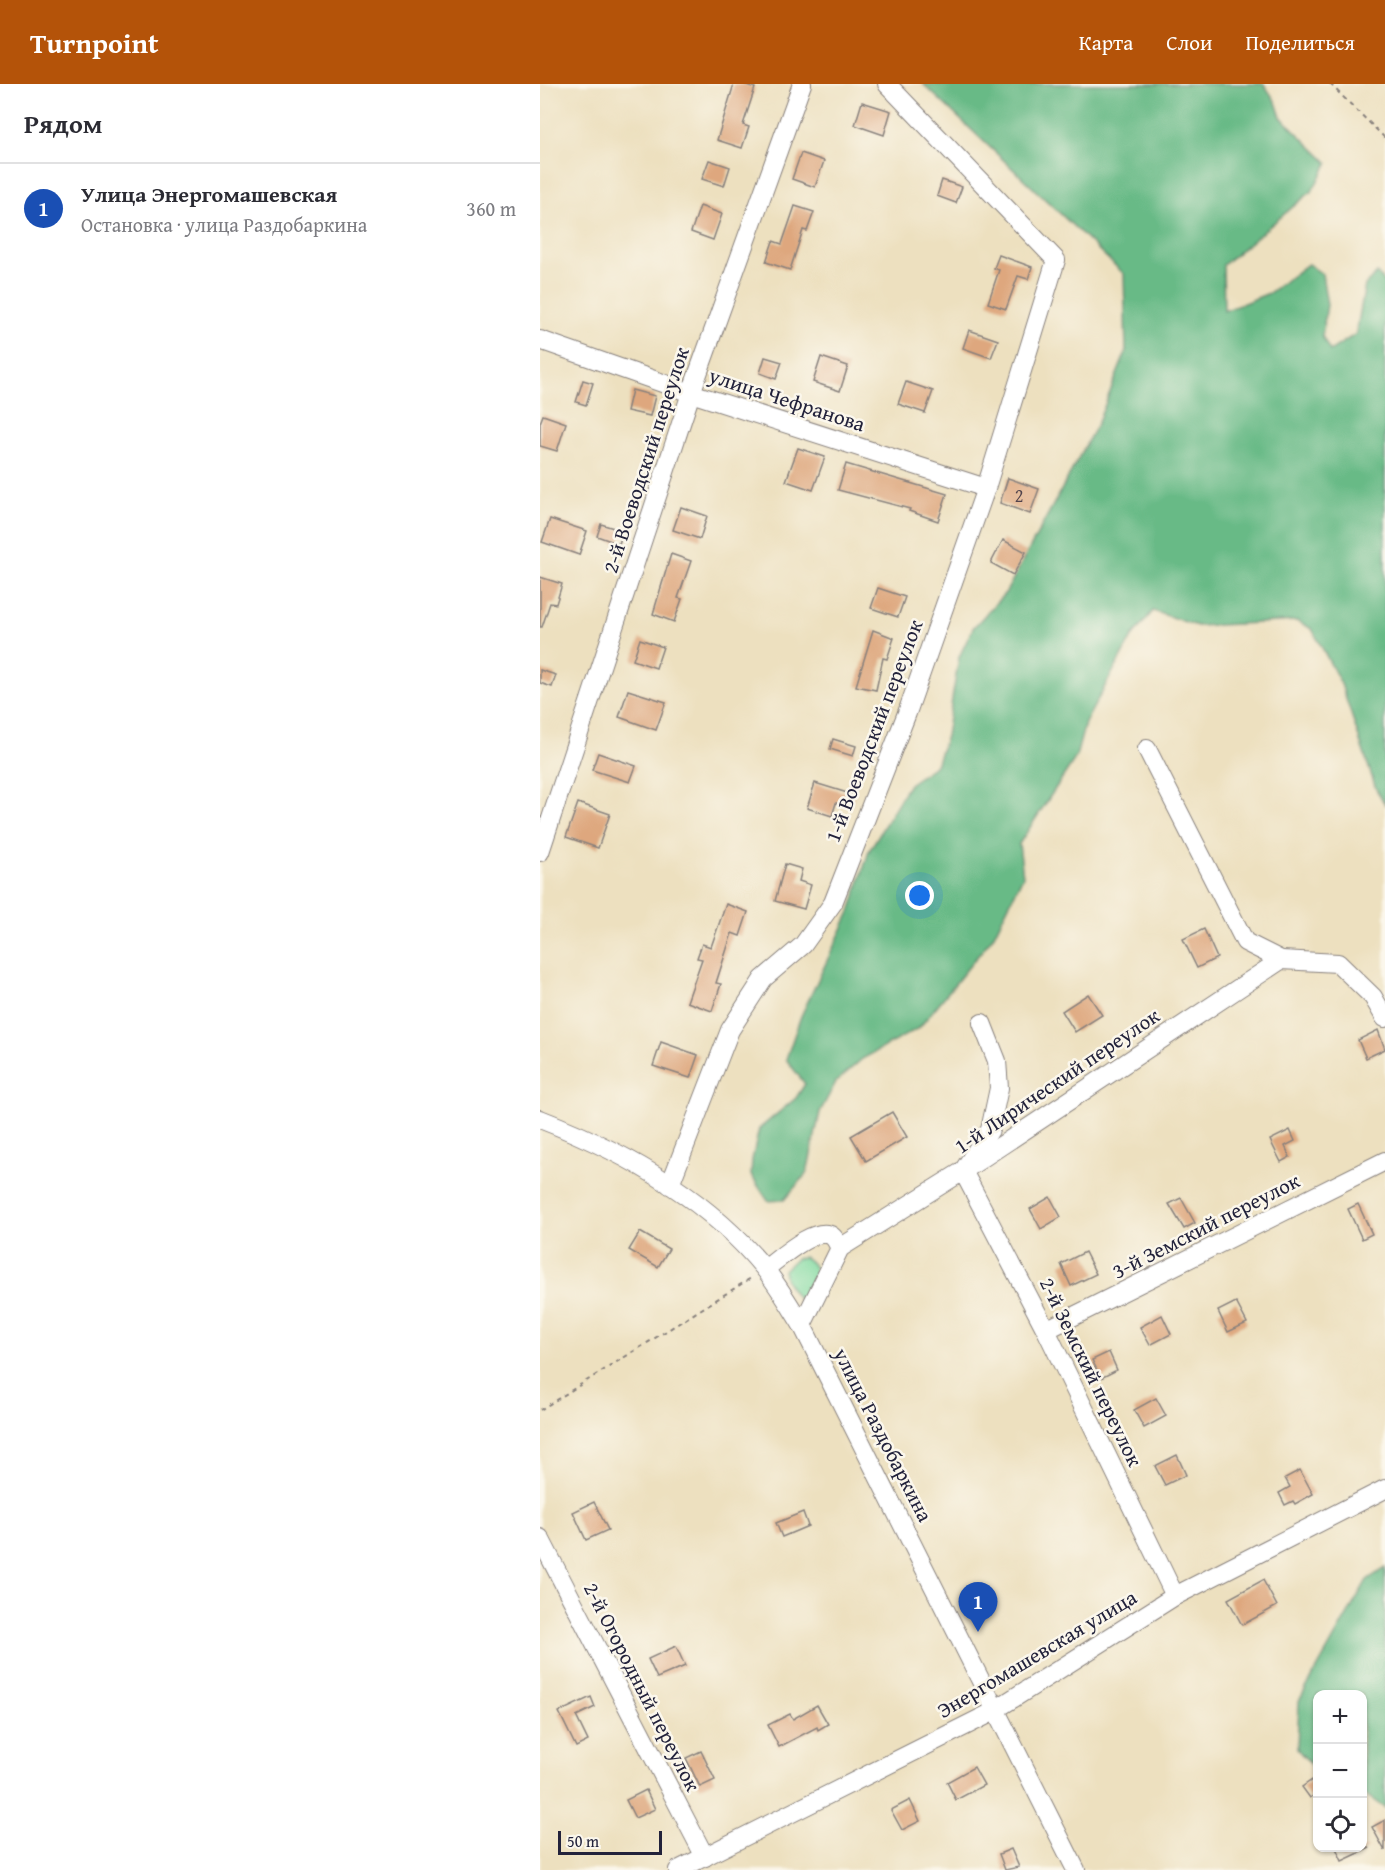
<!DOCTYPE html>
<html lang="ru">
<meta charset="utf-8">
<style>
body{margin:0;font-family:"Gentium Book Plus",serif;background:#f7f7f7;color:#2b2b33}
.controls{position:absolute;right:18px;bottom:18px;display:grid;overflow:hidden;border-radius:12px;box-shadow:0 2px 4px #0004}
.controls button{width:54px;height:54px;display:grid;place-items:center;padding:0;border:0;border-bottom:2px solid #e1e1e2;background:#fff;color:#2b2b33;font:30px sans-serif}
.scale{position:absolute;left:18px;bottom:15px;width:104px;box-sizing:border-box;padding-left:6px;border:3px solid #22223b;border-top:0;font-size:16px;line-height:21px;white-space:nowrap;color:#22223b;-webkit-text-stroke:4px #fbf7ec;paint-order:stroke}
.you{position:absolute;left:380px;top:812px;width:21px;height:21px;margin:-15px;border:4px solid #fff;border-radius:50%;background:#1a73e8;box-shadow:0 0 0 9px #1a73e833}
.badge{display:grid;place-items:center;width:39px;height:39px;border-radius:50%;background:#b45309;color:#fff;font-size:20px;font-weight:700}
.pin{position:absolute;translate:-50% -50px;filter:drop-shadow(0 2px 3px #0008)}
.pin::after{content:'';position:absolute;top:32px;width:21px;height:18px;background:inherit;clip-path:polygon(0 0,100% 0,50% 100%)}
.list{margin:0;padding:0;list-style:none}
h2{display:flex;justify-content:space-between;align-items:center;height:78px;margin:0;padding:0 24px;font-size:26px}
h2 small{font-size:20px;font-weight:400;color:#7c7c81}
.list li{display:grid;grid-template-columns:39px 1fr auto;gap:18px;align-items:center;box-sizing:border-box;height:90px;padding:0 24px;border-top:2px solid #e1e1e2}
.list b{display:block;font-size:22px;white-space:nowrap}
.list p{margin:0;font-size:20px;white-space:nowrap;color:#7c7c81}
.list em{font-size:20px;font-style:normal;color:#7c7c81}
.icon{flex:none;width:33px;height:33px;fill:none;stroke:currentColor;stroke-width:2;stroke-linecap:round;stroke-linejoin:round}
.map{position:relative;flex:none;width:845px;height:1786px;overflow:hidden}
header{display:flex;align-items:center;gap:36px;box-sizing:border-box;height:84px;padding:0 30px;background:#b45309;color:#fff}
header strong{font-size:28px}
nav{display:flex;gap:33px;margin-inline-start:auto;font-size:21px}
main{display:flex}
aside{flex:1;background:#fff}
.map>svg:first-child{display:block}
.green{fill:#80daa0;stroke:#517e6e;stroke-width:1.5}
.forest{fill:#68ba86;stroke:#456e60;stroke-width:1.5}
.building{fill:#dea77e}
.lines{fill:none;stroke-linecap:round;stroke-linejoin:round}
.minor-casing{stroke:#88817d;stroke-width:20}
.path{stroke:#88817d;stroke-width:2;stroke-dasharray:4.5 4.5;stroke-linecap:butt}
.minor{stroke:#fff;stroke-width:18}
.labels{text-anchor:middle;stroke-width:5;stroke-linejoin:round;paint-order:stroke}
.number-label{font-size:18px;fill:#51434c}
.street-label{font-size:21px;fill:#22223b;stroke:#fbf7ec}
</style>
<header>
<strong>Turnpoint</strong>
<nav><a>Карта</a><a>Слои</a><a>Поделиться</a></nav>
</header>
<main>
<aside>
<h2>Рядом<small></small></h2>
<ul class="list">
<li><span class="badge" style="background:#1a4fb4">1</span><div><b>Улица Энергомашевская</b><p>Остановка · улица Раздобаркина</p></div><em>360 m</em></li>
</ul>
</aside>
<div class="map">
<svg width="845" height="1786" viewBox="0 0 845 1786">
<rect width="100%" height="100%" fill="#fbf7ec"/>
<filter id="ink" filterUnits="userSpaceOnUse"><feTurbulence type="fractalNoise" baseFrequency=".0167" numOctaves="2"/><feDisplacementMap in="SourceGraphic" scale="12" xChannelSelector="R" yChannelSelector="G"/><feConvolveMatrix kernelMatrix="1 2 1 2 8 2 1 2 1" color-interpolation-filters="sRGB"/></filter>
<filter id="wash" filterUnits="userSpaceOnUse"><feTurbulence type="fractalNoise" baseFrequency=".008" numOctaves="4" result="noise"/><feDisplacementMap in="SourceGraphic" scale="24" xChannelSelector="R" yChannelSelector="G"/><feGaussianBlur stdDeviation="1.35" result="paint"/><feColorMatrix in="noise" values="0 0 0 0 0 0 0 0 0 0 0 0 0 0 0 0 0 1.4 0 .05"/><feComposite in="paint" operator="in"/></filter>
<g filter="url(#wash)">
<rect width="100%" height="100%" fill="#ede0bf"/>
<path class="green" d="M264,1173C283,1184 275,1198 265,1212L258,1215L246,1197L244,1186L256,1175Z"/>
<g class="forest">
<polygon points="383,0 724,0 736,18 741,33 788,79 772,107 683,181 684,227 729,209 768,180 782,190 787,221 782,252 790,267 816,250 825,201 837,189 845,199 845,720 836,705 801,600 772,545 757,537 657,542 613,527 592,553 545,639 536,673 479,760 483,792 453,853 379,944 322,975 296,998 280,1028 267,1089 244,1116 228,1117 211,1091 212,1076 219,1045 256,1014 265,1000 246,975 261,932 310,828 329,767 369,700 396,681 406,652 419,573 433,544 466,508 558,338 586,268 584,190"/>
<polygon points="845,1484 845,1724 823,1709 822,1610 778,1610 777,1687 757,1665 759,1617 827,1496"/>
</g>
<g id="blocks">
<g class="building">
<polygon points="194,0 204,0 215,4 203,41 209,43 202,64 177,56"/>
<polygon points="322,18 351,27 344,51 315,41"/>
<polygon points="261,69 284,77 275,103 252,95"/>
<polygon points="169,76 190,83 184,102 162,95"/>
<polygon points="402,96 422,103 416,119 397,112"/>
<polygon points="160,122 182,130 173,156 151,148"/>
<polygon points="255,122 274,128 267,147 263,146 250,186 226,178 233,157 242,160"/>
<polygon points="459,171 492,183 488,195 478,192 466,225 448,219 459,186 454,184"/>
<polygon points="429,246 458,256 451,274 423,264"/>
<polygon points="225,273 242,278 236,295 220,289"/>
<polygon points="281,273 308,282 300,307 273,298"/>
<polygon points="43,296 53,299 46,321 36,318"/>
<polygon points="366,298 393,307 385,329 358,320"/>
<polygon points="92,306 115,312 110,332 87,327"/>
<polygon points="3,331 26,339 17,367 0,362 0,339"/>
<polygon points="258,364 285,373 273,406 246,397"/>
<polygon points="306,380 407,410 398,437 369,427 370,425 298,406"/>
<polygon points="468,394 499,405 490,430 460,419"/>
<polygon points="141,423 167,432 160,455 133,446"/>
<polygon points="10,435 47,447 39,471 2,458"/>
<polygon points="61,440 83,447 79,460 57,452"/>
<polygon points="463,456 486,468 473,491 451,479"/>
<polygon points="131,470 151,477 138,514 142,515 134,538 113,530"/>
<polygon points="0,493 22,500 16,520 10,519 2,543 0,543"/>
<polygon points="338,504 365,513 358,533 331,524"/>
<polygon points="333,546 354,554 347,575 343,574 336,606 316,602"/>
<polygon points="100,555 123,563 116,584 93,576"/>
<polygon points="0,586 16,591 12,603 0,599"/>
<polygon points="88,606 126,618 116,646 79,633"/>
<polygon points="293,655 316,662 313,672 290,665"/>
<polygon points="58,669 96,682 90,698 52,686"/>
<polygon points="275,699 314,711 310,723 296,719 292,732 267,724"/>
<polygon points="38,719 70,730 58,764 26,753"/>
<polygon points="245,780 262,785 259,797 271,801 264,825 235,817"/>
<polygon points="186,820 208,828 200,852 192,849 176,899 181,900 172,927 147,918 162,875 157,874 162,860 171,863"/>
<polygon points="664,845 677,874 657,884 643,855"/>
<polygon points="548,910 562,931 535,948 522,927"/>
<polygon points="838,946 845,965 826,974 818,956"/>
<polygon points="121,958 158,971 150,994 113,982"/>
<polygon points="352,1028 367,1053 326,1077 311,1052"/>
<polygon points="750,1046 755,1057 745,1062 750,1073 741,1078 730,1056"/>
<polygon points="510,1113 521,1133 501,1145 490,1125"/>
<polygon points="641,1114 655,1139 644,1145 629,1120"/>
<polygon points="818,1120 832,1150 822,1155 808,1125"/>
<polygon points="100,1148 129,1165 118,1183 89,1166"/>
<polygon points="545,1168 556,1190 531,1202 521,1180"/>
<polygon points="696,1218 707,1239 688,1248 678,1227"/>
<polygon points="622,1231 631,1250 610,1261 600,1243"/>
<polygon points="569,1268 577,1286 561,1294 552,1276"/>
<polygon points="616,1314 626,1332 604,1344 594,1326"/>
<polygon points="637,1371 646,1391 625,1401 615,1382"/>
<polygon points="760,1386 773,1410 755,1420 753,1417 745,1421 739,1409 750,1403 745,1394"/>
<polygon points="54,1418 68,1446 46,1456 33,1428"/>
<polygon points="263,1428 268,1442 242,1453 236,1439"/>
<polygon points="723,1496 737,1522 702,1541 688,1515"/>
<polygon points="136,1562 145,1582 117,1594 108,1575"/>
<polygon points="51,1613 55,1623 36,1632 48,1657 36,1663 19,1628"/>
<polygon points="277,1621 288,1640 278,1646 277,1643 239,1663 228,1641 250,1630 253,1635"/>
<polygon points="161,1667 175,1696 160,1703 146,1674"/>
<polygon points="434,1683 444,1701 416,1716 407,1698"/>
<polygon points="772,1696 777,1704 777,1709 770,1714 762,1703"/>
<polygon points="106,1706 115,1725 95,1734 86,1716"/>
<polygon points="370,1716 380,1737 362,1746 351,1726"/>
<polygon points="845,1736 845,1767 832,1743"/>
<polygon points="796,1764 830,1764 802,1777"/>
<polygon points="471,1765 479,1783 465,1786 459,1770"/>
</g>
</g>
</g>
<g filter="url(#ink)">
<use href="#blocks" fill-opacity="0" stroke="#88817d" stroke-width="1.5"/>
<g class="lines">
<g class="minor-casing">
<g id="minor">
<polyline points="0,256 151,309 446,404"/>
<polyline points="607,665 705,858 741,876"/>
<polyline points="0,768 151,309 262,0"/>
<polyline points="442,939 457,977 459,1004 450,1046 423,1087 506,1246 635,1512"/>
<path d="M0,1035C83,1067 167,1114 224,1184C238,1201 250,1222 262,1241L536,1786"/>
<polyline points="130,1101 190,946 223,895 263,861 293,819 367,629 446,404 516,176 347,0"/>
<path d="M225,1185C239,1175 275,1141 292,1152C296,1155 298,1161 300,1164"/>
<polyline points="262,1241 300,1164 423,1087 741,876 798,879 833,913 845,934"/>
<polyline points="506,1246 845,1077"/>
<polyline points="0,1454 165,1773"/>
<polyline points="138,1786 447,1631 635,1512 845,1405"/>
</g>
</g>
<g class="path">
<polyline points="790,0 845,54"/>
<polyline points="0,1326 211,1194"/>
</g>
<use href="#minor" class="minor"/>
</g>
</g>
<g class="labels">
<g class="number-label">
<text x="479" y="418">2</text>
</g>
<g class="street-label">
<text transform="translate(247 316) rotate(18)" y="7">улица Чефранова</text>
<text transform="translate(106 376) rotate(-72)" y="7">2-й Воеводский переулок</text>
<text transform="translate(334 647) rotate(-69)" y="7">1-й Воеводский переулок</text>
<text transform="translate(517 997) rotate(-34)" y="7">1-й Лирический переулок</text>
<text transform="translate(666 1142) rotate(-27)" y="7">3-й Земский переулок</text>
<text transform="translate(551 1288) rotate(64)" y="7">2-й Земский переулок</text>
<text transform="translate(343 1351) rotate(63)" y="7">улица Раздобаркина</text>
<text transform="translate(497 1570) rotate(-31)" y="7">Энергомашевская улица</text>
<text transform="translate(102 1603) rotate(63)" y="7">2-й Огородный переулок</text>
</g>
</g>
</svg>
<div class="controls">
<button>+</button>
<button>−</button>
<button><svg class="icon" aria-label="locate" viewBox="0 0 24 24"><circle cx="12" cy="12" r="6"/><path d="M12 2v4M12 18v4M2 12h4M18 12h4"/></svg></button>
</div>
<div class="scale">50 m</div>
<div class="you"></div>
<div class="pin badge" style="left:438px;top:1548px;background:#1a4fb4">1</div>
</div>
</main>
